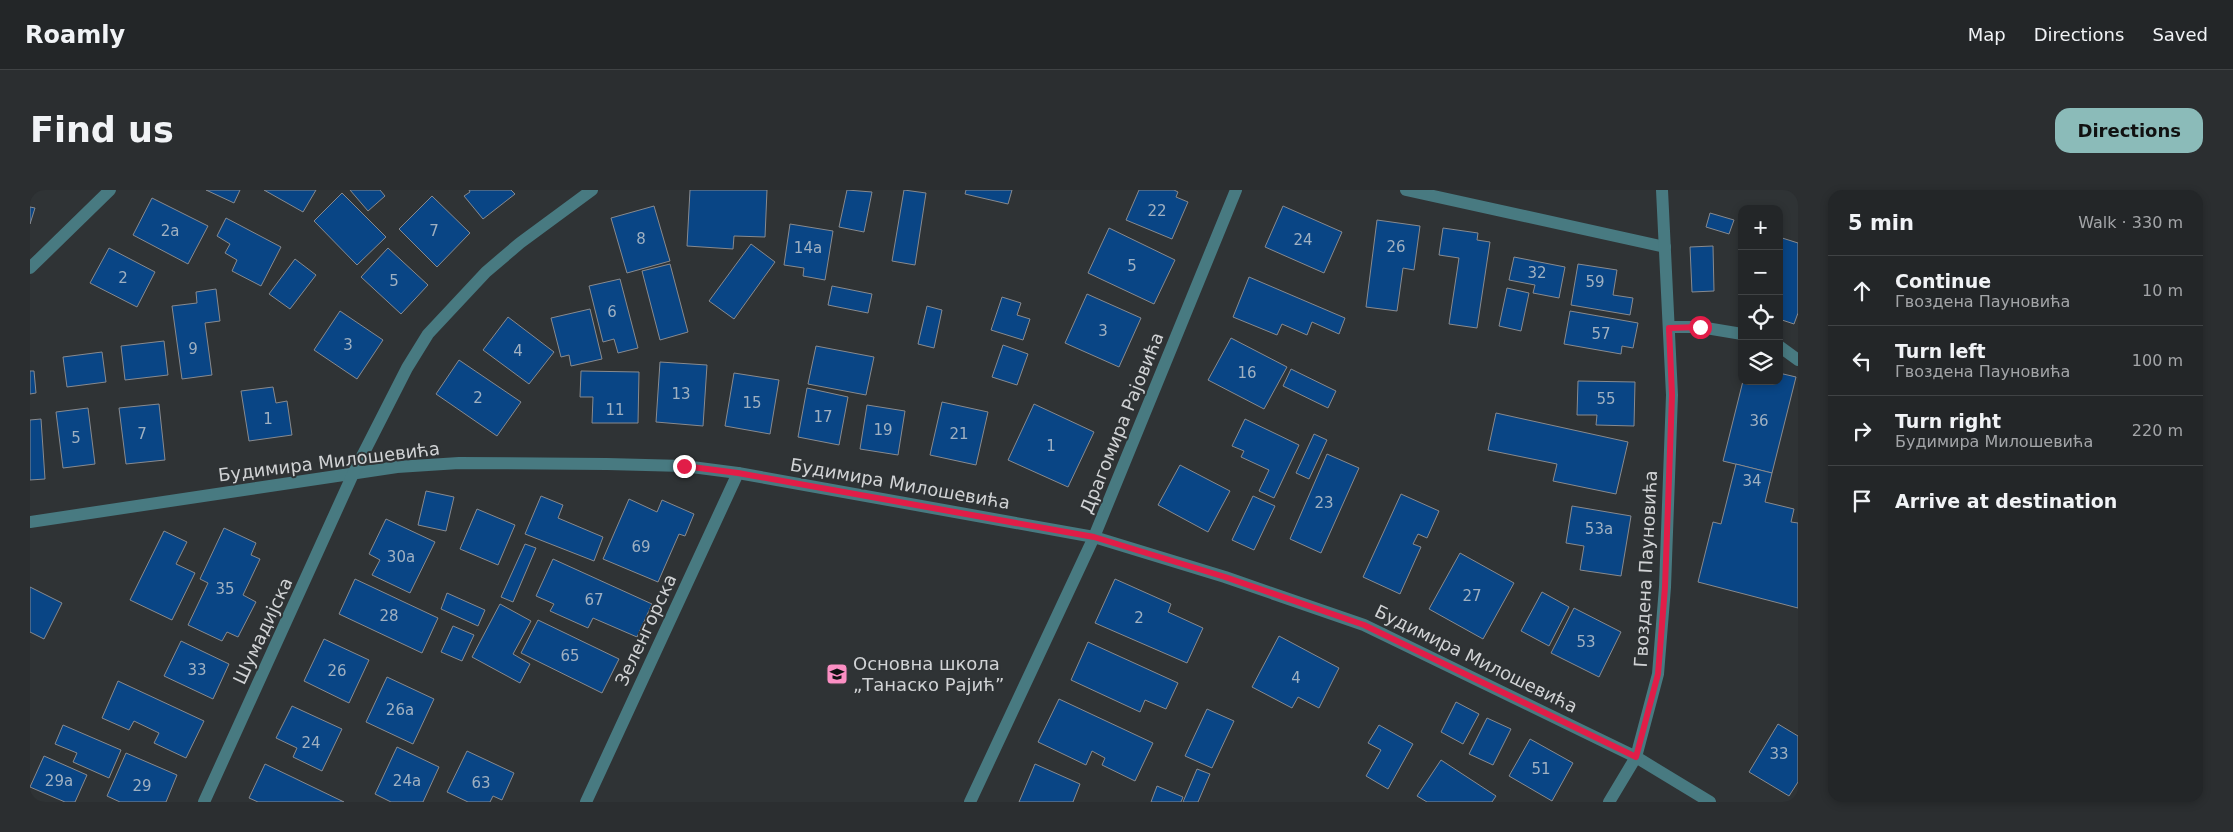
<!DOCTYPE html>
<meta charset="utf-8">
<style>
body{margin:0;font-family:"DejaVu Sans",sans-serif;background:#2b2e30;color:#f1f3f6}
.controls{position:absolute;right:15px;top:15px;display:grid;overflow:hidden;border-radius:10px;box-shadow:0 2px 8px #0003}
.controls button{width:45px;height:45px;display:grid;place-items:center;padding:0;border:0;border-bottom:1px solid #404345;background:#232628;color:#f1f3f6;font:25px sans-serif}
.stop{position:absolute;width:15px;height:15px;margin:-11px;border:4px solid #e11d48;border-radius:50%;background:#fff}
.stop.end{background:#e11d48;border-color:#fff;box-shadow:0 1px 5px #0008}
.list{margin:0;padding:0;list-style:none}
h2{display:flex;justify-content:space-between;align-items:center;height:65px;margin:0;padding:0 20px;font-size:21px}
h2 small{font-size:16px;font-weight:400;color:#a3a5a8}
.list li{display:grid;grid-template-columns:32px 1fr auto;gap:15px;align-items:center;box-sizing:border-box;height:70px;padding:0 20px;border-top:1px solid #404345}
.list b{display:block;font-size:19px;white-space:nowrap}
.list p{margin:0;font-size:16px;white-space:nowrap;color:#a3a5a8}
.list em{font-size:16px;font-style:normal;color:#a3a5a8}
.icon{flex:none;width:28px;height:28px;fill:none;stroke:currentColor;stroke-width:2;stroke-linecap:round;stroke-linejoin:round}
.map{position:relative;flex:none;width:1768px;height:612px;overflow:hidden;border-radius:15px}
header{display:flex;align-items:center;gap:30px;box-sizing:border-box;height:70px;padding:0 25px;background:#232628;border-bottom:1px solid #404345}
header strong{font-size:24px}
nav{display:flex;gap:28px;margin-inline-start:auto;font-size:18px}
.intro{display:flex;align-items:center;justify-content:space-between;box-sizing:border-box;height:120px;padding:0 30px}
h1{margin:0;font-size:35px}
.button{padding:12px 22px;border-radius:15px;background:#8bbbb9;color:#111;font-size:18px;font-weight:700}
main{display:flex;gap:30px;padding:0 30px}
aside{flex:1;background:#232628;border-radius:15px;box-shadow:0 2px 8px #0003}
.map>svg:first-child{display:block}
.building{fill:#094585;stroke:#888a8e}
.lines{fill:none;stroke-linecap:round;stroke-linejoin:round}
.minor{stroke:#487a81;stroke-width:12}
.route{stroke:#e11d48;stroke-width:6}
.labels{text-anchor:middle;stroke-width:4;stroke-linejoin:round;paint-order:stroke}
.number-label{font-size:15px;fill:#9fb0c1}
.street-label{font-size:18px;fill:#d1d3d5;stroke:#2f3335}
.poi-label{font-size:18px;fill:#d1d3d5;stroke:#2f3335;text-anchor:start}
</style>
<header>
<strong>Roamly</strong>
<nav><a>Map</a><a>Directions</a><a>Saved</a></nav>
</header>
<div class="intro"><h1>Find us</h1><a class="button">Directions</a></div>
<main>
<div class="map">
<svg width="1768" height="612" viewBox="0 0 1768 612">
<rect width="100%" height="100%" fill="#2f3335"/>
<g class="building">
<polygon points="176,0 210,0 204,13"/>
<polygon points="234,0 286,0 273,22"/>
<polygon points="320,0 350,0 355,6 338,21"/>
<polygon points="439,0 481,0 485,4 453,29 434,6 440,2"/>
<polygon points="660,0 737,0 735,47 704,46 703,59 657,56"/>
<polygon points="817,0 842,2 834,42 809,37"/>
<polygon points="874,0 896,3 885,75 862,71"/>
<polygon points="936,0 982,0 978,14 935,4"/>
<polygon points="1109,0 1144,0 1148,2 1146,7 1158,12 1142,49 1096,30"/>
<polygon points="312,3 356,47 327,75 284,31"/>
<polygon points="402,6 440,43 407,77 369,39"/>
<polygon points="122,8 178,36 158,74 103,45"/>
<polygon points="624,16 640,71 597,83 581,28"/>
<polygon points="1253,16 1312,42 1294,83 1235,57"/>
<polygon points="0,17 5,18 0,34"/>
<polygon points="1680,23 1704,30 1699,44 1676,37"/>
<polygon points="196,28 251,57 231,96 202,81 207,70 195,63 200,54 187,46"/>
<polygon points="1347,30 1390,36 1384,80 1373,78 1367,121 1336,117"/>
<polygon points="760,34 803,41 795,90 773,86 774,78 754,75"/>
<polygon points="1079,38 1145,70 1124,114 1058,83"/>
<polygon points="1413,38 1448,43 1447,50 1460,52 1447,138 1419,134 1429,68 1409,65"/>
<polygon points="1749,47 1768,53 1768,123 1764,134 1749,129"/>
<polygon points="721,54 745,72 704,129 679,111"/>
<polygon points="1683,56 1684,101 1662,102 1660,57"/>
<polygon points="79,58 125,82 107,117 60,93"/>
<polygon points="358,58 398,95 371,124 331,87"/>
<polygon points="1484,67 1535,77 1529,108 1503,103 1505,95 1479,90"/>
<polygon points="265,69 286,85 260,119 239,104"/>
<polygon points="640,74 658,142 630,150 612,81"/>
<polygon points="1548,74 1587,80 1583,105 1603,108 1600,125 1541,115"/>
<polygon points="1219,87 1315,128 1309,144 1282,132 1277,145 1252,134 1247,145 1203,127"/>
<polygon points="590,89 608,158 588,163 584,149 573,152 559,96"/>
<polygon points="802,96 842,104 838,123 798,115"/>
<polygon points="1477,98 1499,103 1491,141 1469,136"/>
<polygon points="186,99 190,131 175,133 182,185 152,189 142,116 167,113 166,102"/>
<polygon points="1057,104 1111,128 1089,177 1035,153"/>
<polygon points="972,107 991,113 987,125 1000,129 993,150 961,140"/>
<polygon points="897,116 912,120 904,158 888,154"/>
<polygon points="560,119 572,169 541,176 539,165 531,167 521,128"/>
<polygon points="310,121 353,150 327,189 284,160"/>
<polygon points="1540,121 1608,133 1603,158 1592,156 1591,164 1534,154"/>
<polygon points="478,127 524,162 499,194 453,160"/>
<polygon points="1201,148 1257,177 1234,219 1178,190"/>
<polygon points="134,151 138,185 95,190 91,156"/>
<polygon points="973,155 998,164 987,195 962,187"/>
<polygon points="786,156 844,167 836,205 778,194"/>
<polygon points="72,162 76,192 37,197 33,167"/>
<polygon points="429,170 491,212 467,246 406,204"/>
<polygon points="630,172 677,175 673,236 626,232"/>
<polygon points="1261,179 1306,201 1298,218 1253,196"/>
<polygon points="0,181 4,181 6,203 0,204"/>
<polygon points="551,181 609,182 608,233 562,233 563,207 550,207"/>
<polygon points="704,183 749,190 740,244 695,236"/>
<polygon points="1749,183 1766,187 1742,283 1693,271 1713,191 1749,191"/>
<polygon points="1548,191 1605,192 1604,236 1566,235 1567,225 1547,225"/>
<polygon points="243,197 246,213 257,211 262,245 219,251 211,201"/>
<polygon points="777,198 818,207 809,255 768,247"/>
<polygon points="912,212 958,222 946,275 900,265"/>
<polygon points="129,214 135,270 96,274 89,218"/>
<polygon points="1004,214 1064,242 1038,297 978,270"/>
<polygon points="837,215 875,221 868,265 830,259"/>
<polygon points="58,218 65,274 33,278 26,222"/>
<polygon points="1466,223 1598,252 1586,304 1523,291 1527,274 1458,260"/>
<polygon points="11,229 15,289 0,290 0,230"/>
<polygon points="1215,229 1269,255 1244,308 1229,301 1239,280 1211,267 1214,261 1202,256"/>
<polygon points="1284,244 1297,250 1279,289 1266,283"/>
<polygon points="1297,264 1329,278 1291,363 1260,349"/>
<polygon points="1706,274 1742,283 1735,312 1764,319 1761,332 1768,333 1768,418 1668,392 1683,332 1691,334"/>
<polygon points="1150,275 1200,301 1178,342 1128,315"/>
<polygon points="396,301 424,307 416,341 388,335"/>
<polygon points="1371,304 1409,321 1397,348 1388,344 1383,354 1391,357 1370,404 1333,387"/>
<polygon points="511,306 533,315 528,328 573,347 564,371 495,344"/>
<polygon points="1223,306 1245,316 1224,360 1202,350"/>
<polygon points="599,309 627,322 632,310 664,324 655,346 649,344 628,392 573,369"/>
<polygon points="1542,316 1601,326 1591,386 1550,380 1554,356 1536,353"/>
<polygon points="447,319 485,335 468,375 430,359"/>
<polygon points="356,329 405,352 380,403 342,385 350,370 339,364"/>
<polygon points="194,338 226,353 221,365 230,369 213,405 226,412 208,447 197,442 192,451 158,435 178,393 170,389"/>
<polygon points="134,341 157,352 146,374 165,383 142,430 100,410"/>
<polygon points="495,354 506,358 483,412 471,407"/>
<polygon points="1430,363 1484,393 1453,449 1399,419"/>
<polygon points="523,369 622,414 607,447 563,428 558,438 520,421 524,414 506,406"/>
<polygon points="325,389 408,428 392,463 309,424"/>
<polygon points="1085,389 1141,414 1138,422 1173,438 1157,473 1065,433"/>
<polygon points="0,397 32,413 14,449 0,442"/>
<polygon points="1512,402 1539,417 1519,456 1491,441"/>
<polygon points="417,403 455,420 448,436 411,419"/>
<polygon points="470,414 501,431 483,464 500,474 490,493 442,467"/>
<polygon points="1544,418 1591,442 1569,487 1521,463"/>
<polygon points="508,430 589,469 572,503 491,463"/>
<polygon points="423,436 444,445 432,471 411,462"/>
<polygon points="1249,446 1309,478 1289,518 1268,507 1262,518 1222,497"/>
<polygon points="294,449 339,470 319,513 274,491"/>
<polygon points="151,451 199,474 183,509 134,486"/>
<polygon points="1058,452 1148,493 1136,519 1115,510 1110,522 1041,490"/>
<polygon points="357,487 404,509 383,554 336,532"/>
<polygon points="88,491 174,531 156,568 124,553 129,543 104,531 99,540 72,528"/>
<polygon points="1029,509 1123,553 1105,591 1072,575 1075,568 1062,561 1056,575 1008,552"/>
<polygon points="1426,512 1449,524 1433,554 1411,542"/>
<polygon points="262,516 312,539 292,581 263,567 267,558 246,548"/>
<polygon points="1177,519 1204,531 1182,578 1155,566"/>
<polygon points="1457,528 1481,539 1463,575 1439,564"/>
<polygon points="1748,534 1768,546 1768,592 1759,606 1719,582"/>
<polygon points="33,535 91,560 79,588 43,572 47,563 25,554"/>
<polygon points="1349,535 1383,554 1358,599 1336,586 1351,560 1338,553"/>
<polygon points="1500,549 1543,573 1522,611 1479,586"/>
<polygon points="367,557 409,577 393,612 361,612 345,604"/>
<polygon points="437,561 484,583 472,610 463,606 460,612 438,612 417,602"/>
<polygon points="96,563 147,585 136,612 90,612 77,606"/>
<polygon points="14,566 57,585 45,612 35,612 0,597"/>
<polygon points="1411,570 1466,606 1462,612 1397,612 1387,606"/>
<polygon points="235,574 314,612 228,612 219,608"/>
<polygon points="1005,574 1050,594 1043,612 989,612"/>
<polygon points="1167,579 1180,584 1168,612 1153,612"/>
<polygon points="1127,596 1153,607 1151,612 1121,612"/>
</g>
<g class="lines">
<g class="minor">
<polyline points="1376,0 1635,57"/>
<polyline points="0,78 80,0"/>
<polyline points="1639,137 1670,137 1712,144"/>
<polyline points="1749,156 1768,170"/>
<polyline points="0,332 367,277 429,273 577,274 654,276 708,283 1064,347 1195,387 1334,435 1606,567 1680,612"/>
<polyline points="174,612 323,284 377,178 398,144 456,82 490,53 562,0"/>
<polyline points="556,612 708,283"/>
<polyline points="940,612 1064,347 1206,0"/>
<polyline points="1579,612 1606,567 1628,484 1635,397 1642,205 1632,0"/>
</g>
</g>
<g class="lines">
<polyline class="route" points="654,276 708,283 1064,347 1195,387 1334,435 1606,567 1628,484 1635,397 1642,205 1639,138 1670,137"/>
</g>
<defs>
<g id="school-square" transform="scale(1.125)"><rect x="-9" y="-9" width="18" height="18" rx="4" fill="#fb8fc3" stroke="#2f3335"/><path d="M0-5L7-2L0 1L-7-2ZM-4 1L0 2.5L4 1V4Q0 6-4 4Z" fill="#111"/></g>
</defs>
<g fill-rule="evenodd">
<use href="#school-square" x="807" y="484"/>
</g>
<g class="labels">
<g class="number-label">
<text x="1127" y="26">22</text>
<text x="140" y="46">2a</text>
<text x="404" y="46">7</text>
<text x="611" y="54">8</text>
<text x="1273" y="55">24</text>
<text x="1366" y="62">26</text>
<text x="778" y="63">14a</text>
<text x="1102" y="81">5</text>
<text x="1507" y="88">32</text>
<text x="93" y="93">2</text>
<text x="364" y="96">5</text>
<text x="1565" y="97">59</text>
<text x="582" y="127">6</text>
<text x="1073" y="146">3</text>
<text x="1571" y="149">57</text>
<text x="318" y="160">3</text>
<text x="163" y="164">9</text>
<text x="488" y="166">4</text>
<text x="1217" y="188">16</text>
<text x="651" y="209">13</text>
<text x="448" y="213">2</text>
<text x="1576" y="214">55</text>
<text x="722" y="218">15</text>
<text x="585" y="225">11</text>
<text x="793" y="232">17</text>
<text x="238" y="234">1</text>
<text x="1729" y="236">36</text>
<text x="853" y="245">19</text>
<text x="112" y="249">7</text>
<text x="929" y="249">21</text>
<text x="46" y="253">5</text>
<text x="1021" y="261">1</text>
<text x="1722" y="296">34</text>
<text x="1294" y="318">23</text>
<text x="1569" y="344">53a</text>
<text x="611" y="362">69</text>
<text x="371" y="372">30a</text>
<text x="195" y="404">35</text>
<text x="1442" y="411">27</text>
<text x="564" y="415">67</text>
<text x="359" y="431">28</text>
<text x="1109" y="433">2</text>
<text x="1556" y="457">53</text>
<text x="540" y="471">65</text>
<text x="167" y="485">33</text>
<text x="307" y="486">26</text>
<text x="1266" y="493">4</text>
<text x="370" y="525">26a</text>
<text x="281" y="558">24</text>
<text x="1749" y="569">33</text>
<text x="1511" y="584">51</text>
<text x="29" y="596">29a</text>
<text x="377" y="596">24a</text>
<text x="451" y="598">63</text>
<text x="112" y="601">29</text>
</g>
<g class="street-label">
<text transform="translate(1092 233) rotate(-68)" y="6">Драгомира Рајовића</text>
<text transform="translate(299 272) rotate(-7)" y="6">Будимира Милошевића</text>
<text transform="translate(870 294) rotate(10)" y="6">Будимира Милошевића</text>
<text transform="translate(1616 379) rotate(-87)" y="6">Гвоздена Пауновића</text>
<text transform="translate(616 440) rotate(-65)" y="6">Зеленгорска</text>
<text transform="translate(233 441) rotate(-65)" y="6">Шумадијска</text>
<text transform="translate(1446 469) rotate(26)" y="6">Будимира Милошевића</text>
</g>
<g class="poi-label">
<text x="823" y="480">Основна школа<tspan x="823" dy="21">„Танаско Рајић”</tspan></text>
</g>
</g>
</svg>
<div class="controls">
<button>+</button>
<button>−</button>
<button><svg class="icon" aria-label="locate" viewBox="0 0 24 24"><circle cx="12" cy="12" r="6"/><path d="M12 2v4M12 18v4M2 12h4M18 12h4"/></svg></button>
<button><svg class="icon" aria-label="layers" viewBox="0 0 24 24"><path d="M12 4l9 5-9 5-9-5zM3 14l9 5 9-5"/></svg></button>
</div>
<div class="stop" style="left:1670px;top:137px"></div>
<div class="stop end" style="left:654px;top:276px"></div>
</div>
<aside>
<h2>5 min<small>Walk · 330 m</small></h2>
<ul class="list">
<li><svg class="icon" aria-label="ahead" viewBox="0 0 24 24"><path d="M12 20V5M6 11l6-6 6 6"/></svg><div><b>Continue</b><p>Гвоздена Пауновића</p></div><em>10 m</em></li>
<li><svg class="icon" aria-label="left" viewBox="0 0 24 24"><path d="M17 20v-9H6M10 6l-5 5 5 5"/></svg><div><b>Turn left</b><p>Гвоздена Пауновића</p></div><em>100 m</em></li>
<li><svg class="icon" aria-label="right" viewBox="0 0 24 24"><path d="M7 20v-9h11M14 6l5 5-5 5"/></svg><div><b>Turn right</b><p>Будимира Милошевића</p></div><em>220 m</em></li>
<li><svg class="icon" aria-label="arrive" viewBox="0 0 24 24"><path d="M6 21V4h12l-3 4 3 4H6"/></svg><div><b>Arrive at destination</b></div></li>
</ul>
</aside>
</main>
